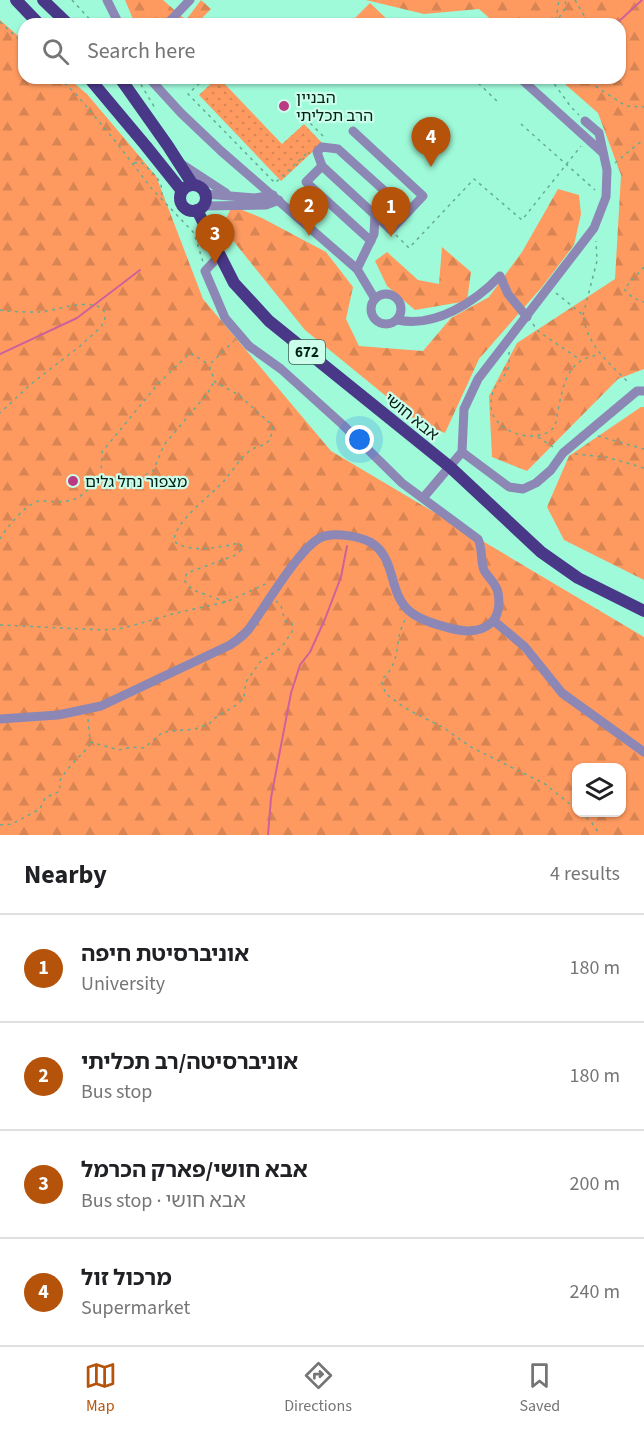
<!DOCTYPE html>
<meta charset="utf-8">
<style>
body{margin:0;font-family:"Source Sans 3","Noto Sans Hebrew",sans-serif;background:#f6f6f6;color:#202124}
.controls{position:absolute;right:18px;bottom:18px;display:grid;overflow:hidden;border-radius:12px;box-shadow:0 2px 4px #0004}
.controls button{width:54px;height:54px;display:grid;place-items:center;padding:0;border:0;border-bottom:2px solid #e0e0e0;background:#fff;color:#202124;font:30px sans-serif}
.you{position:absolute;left:360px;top:440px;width:21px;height:21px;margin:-15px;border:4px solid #fff;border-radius:50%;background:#1a73e8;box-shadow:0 0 0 9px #1a73e833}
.badge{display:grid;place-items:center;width:39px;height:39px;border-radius:50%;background:#b45309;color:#fff;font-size:20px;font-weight:700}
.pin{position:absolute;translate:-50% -50px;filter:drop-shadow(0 2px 3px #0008)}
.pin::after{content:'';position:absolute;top:32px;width:21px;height:18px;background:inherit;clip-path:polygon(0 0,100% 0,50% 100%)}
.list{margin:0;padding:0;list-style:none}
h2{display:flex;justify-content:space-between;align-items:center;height:78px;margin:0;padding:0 24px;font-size:26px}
h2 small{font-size:20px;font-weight:400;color:#757577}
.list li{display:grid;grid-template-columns:39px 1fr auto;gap:18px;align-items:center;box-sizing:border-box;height:108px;padding:0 24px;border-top:2px solid #e0e0e0}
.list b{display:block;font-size:22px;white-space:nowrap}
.list p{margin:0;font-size:20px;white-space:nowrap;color:#757577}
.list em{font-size:20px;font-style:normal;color:#757577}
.icon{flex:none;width:33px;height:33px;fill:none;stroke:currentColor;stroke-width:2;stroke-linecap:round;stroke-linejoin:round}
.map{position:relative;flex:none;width:644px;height:835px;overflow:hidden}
.search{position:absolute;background:#fff;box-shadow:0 2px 4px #0004;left:18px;right:18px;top:18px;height:66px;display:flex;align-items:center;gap:15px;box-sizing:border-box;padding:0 21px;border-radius:18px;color:#757577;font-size:22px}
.sheet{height:510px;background:#fff}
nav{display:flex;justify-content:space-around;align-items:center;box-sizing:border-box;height:84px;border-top:2px solid #e0e0e0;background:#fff;font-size:16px;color:#757577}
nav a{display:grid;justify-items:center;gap:3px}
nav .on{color:#b45309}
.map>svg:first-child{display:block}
.grass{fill:url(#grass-dots)}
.forest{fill:url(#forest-firs);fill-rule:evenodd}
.garden{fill:#fe9a60}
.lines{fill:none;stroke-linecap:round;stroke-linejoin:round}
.stream{stroke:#ce619a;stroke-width:2}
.path{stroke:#65aa92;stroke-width:1.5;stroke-dasharray:3 4.5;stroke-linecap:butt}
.minor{stroke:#8c87b5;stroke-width:9}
.major{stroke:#493787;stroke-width:12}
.poi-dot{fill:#bb3983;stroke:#cbffeb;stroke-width:2}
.labels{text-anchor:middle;stroke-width:4.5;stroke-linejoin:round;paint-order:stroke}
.shield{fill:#cbffeb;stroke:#3e6256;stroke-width:1.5}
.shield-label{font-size:15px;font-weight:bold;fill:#021f16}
.poi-label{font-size:16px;fill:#021f16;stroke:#cbffeb;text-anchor:start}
.street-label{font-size:16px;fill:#021f16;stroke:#cbffeb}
</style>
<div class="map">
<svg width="644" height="835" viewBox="0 0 644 835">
<defs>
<pattern id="grass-dots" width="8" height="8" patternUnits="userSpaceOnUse" patternTransform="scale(1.5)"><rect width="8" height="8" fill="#fe9a60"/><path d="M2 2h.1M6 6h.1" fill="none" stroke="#d88453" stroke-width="1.8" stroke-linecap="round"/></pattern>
<pattern id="forest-firs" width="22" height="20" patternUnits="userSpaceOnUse" patternTransform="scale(1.5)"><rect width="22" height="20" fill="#fe9a60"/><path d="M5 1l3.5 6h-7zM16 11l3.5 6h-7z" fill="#d88453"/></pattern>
</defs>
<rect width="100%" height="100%" fill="#9ffada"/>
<polygon class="grass" points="217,78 219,78 282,144 304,124 322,143 281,181 199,95"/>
<g class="forest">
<polygon points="125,0 163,0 186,20 201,0 211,9 196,24 135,24"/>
<polygon points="366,0 644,0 644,369 618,379 527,471 492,457 489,396 517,343 615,279 621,175 598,113 558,78 620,78 620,24 496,24 479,9 424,14"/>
<path d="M0,20L24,41V78H68L87,94L156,176L203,299L331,451L644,637V835H0ZM576,768H622V812H576Z"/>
<polygon points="558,189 579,195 581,214 574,245 542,287 479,359 445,433 419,423 305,330 222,227 232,206 262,218 326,252 353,287 346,319 359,346 423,351 451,318 489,297 522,252"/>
<polygon points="442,247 471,272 467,301 415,310 387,286 375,261 387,252 418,280 439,284"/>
<polygon points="641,407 644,407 644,580 564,540 547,507 569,456"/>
</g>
<polygon class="garden" points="370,3 392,24 349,24"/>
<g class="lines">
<g class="stream">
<polyline points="616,24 642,0"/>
<polyline points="0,354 77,318 140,270"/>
<polyline points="268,835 271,798 291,693 300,665 310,652 325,619 341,577 347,546"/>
</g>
<g class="path">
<polyline points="72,0 94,24"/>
<polyline points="575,0 586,19 583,24"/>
<polyline points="556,20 559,0"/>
<polyline points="0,22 24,44"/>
<polyline points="555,24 564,10 566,0"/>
<polyline points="59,78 76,94 116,142 152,189 194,233 203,262"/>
<polyline points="137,78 155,108"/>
<polyline points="205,78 188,94 275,183 308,152"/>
<polyline points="473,78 499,103"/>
<polyline points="550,78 571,107 579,115"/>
<polyline points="583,78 626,106 644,107"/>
<polyline points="305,118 324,137 322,139"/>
<polyline points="521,124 595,190"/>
<path d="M134,163L141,162C152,172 166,183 161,198"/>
<polyline points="615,163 644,139"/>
<polyline points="396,235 409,248 474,179 522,220 581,146"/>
<polyline points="644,267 624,289 633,298 644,302"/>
<path d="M556,293L583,315C587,346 609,363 630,384"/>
<path d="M0,310C12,312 26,312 39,312C56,311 92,296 104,311L105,319L101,327L79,347L31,384L0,413"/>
<polyline points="583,315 597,261 596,241"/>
<polyline points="533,324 538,331 579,359"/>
<path d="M509,352C509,358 510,366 507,371C500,384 492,384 491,404C489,431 538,448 555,426C562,395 562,358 600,355"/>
<polyline points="598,436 644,449"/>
<polyline points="538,437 556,449"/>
<polyline points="575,454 606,457 644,468"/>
<polyline points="101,476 102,452 158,384 190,353 208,364"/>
<path d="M0,539C6,528 27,502 40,501C51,501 66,504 77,498C85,494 94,483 101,477L130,482L153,471L164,445L207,394L214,382"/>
<path d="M226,602L193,590L184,580L187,573L236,555L243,548L239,543C222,547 188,554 174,541C174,522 210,496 223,482C231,473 238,461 247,453C260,441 270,452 273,426L239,395L215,382L209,365L234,341"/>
<path d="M405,620C393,641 403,661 382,679V684L386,694L405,708L444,728L471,747L545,784L576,809"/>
<polyline points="0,625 104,630 124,628 176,613 226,602 270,582"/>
<polyline points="88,719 90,741"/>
<polyline points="90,742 119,750 132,747 144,748 163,732 195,729 209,724 215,718 238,704 244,697 246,682 260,662 281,648 292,632 292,623 285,621 281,606 276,601"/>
<polyline points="581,812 592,823 600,835"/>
<path d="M0,825L12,824L40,809L45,798L60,791C60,787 59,784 60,781C61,775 84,751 89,747L90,743"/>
</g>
<g class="minor">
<polyline points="107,0 119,24"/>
<polyline points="167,24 190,0"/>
<polyline points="149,78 181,113 221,151 357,269 375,299"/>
<polyline points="520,78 603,153"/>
<polyline points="353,131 423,196 391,230 375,215 374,234 357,269"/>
<polyline points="180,163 226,193"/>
<polyline points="322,166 306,182 371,241"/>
<polyline points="205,194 255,198 273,195"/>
<polyline points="203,206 266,205 279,200"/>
<polyline points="375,215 322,166 317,152 322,147 338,149 408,212"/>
<circle cx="386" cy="309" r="15"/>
<path d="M398,320C435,328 475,302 500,276L508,294L527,317"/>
<polyline points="462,452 509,487 523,489 536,483 551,470 563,453 637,391 644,391"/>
<polyline points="423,498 462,452 464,409 478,379 594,228 606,197 607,170 599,133 585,121"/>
<polyline points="494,621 525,647 562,693 644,752"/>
<path d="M0,719L58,715L101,706L230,645C236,641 243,636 248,630C264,610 302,541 325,536C338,533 358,536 370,542C396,557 388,589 407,609C418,620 438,625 453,629C466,632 480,633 491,623C499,616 500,603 498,593C497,584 488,578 484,570C480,560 483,549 478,539L402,483L343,425L281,369L249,346L225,318L205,271L219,256"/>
</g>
<g class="major">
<polyline points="16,0 39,24"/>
<polyline points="43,0 68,24"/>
<polyline points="89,78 146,146 182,191"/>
<polyline points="120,78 168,146 193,185"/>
<circle cx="193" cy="198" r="13"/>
<polyline points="197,210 234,283 269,321 450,467 541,552 578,578 644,611"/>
</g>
</g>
<g class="poi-dot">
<circle cx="284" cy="106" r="6"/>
<circle cx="73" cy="481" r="6"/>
</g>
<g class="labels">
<rect class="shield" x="289" y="340" width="36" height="24" rx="4.5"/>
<g class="shield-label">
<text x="307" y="357">672</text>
</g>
<g class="poi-label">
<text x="296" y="103">הבניין<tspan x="296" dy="18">הרב תכליתי</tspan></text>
<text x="85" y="487">מצפור נחל גלים</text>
</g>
<g class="street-label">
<text transform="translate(412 416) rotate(39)" y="6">אבא חושי</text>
</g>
</g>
</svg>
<div class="controls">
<button><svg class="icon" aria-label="layers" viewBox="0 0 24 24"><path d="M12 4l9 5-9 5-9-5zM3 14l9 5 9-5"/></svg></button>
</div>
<div class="you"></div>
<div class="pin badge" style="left:391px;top:237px">1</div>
<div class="pin badge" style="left:309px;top:236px">2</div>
<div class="pin badge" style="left:215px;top:264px">3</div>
<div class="pin badge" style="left:431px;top:167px">4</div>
<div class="search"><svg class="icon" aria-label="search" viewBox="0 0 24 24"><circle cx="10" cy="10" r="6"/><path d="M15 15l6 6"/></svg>Search here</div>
</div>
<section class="sheet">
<h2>Nearby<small>4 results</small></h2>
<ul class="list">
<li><span class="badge">1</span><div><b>אוניברסיטת חיפה</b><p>University</p></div><em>180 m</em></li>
<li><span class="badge">2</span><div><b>אוניברסיטה/רב תכליתי</b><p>Bus stop</p></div><em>180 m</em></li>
<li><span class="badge">3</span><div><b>אבא חושי/פארק הכרמל</b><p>Bus stop · אבא חושי</p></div><em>200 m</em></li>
<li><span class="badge">4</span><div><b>מרכול זול</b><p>Supermarket</p></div><em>240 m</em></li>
</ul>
</section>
<nav>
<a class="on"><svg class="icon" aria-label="map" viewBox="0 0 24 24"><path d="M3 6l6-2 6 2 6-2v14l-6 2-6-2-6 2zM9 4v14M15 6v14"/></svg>Map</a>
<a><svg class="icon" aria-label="directions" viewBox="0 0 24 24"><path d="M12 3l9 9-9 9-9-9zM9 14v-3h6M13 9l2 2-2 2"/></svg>Directions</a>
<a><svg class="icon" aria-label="saved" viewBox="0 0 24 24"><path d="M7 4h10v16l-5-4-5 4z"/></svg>Saved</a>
</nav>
